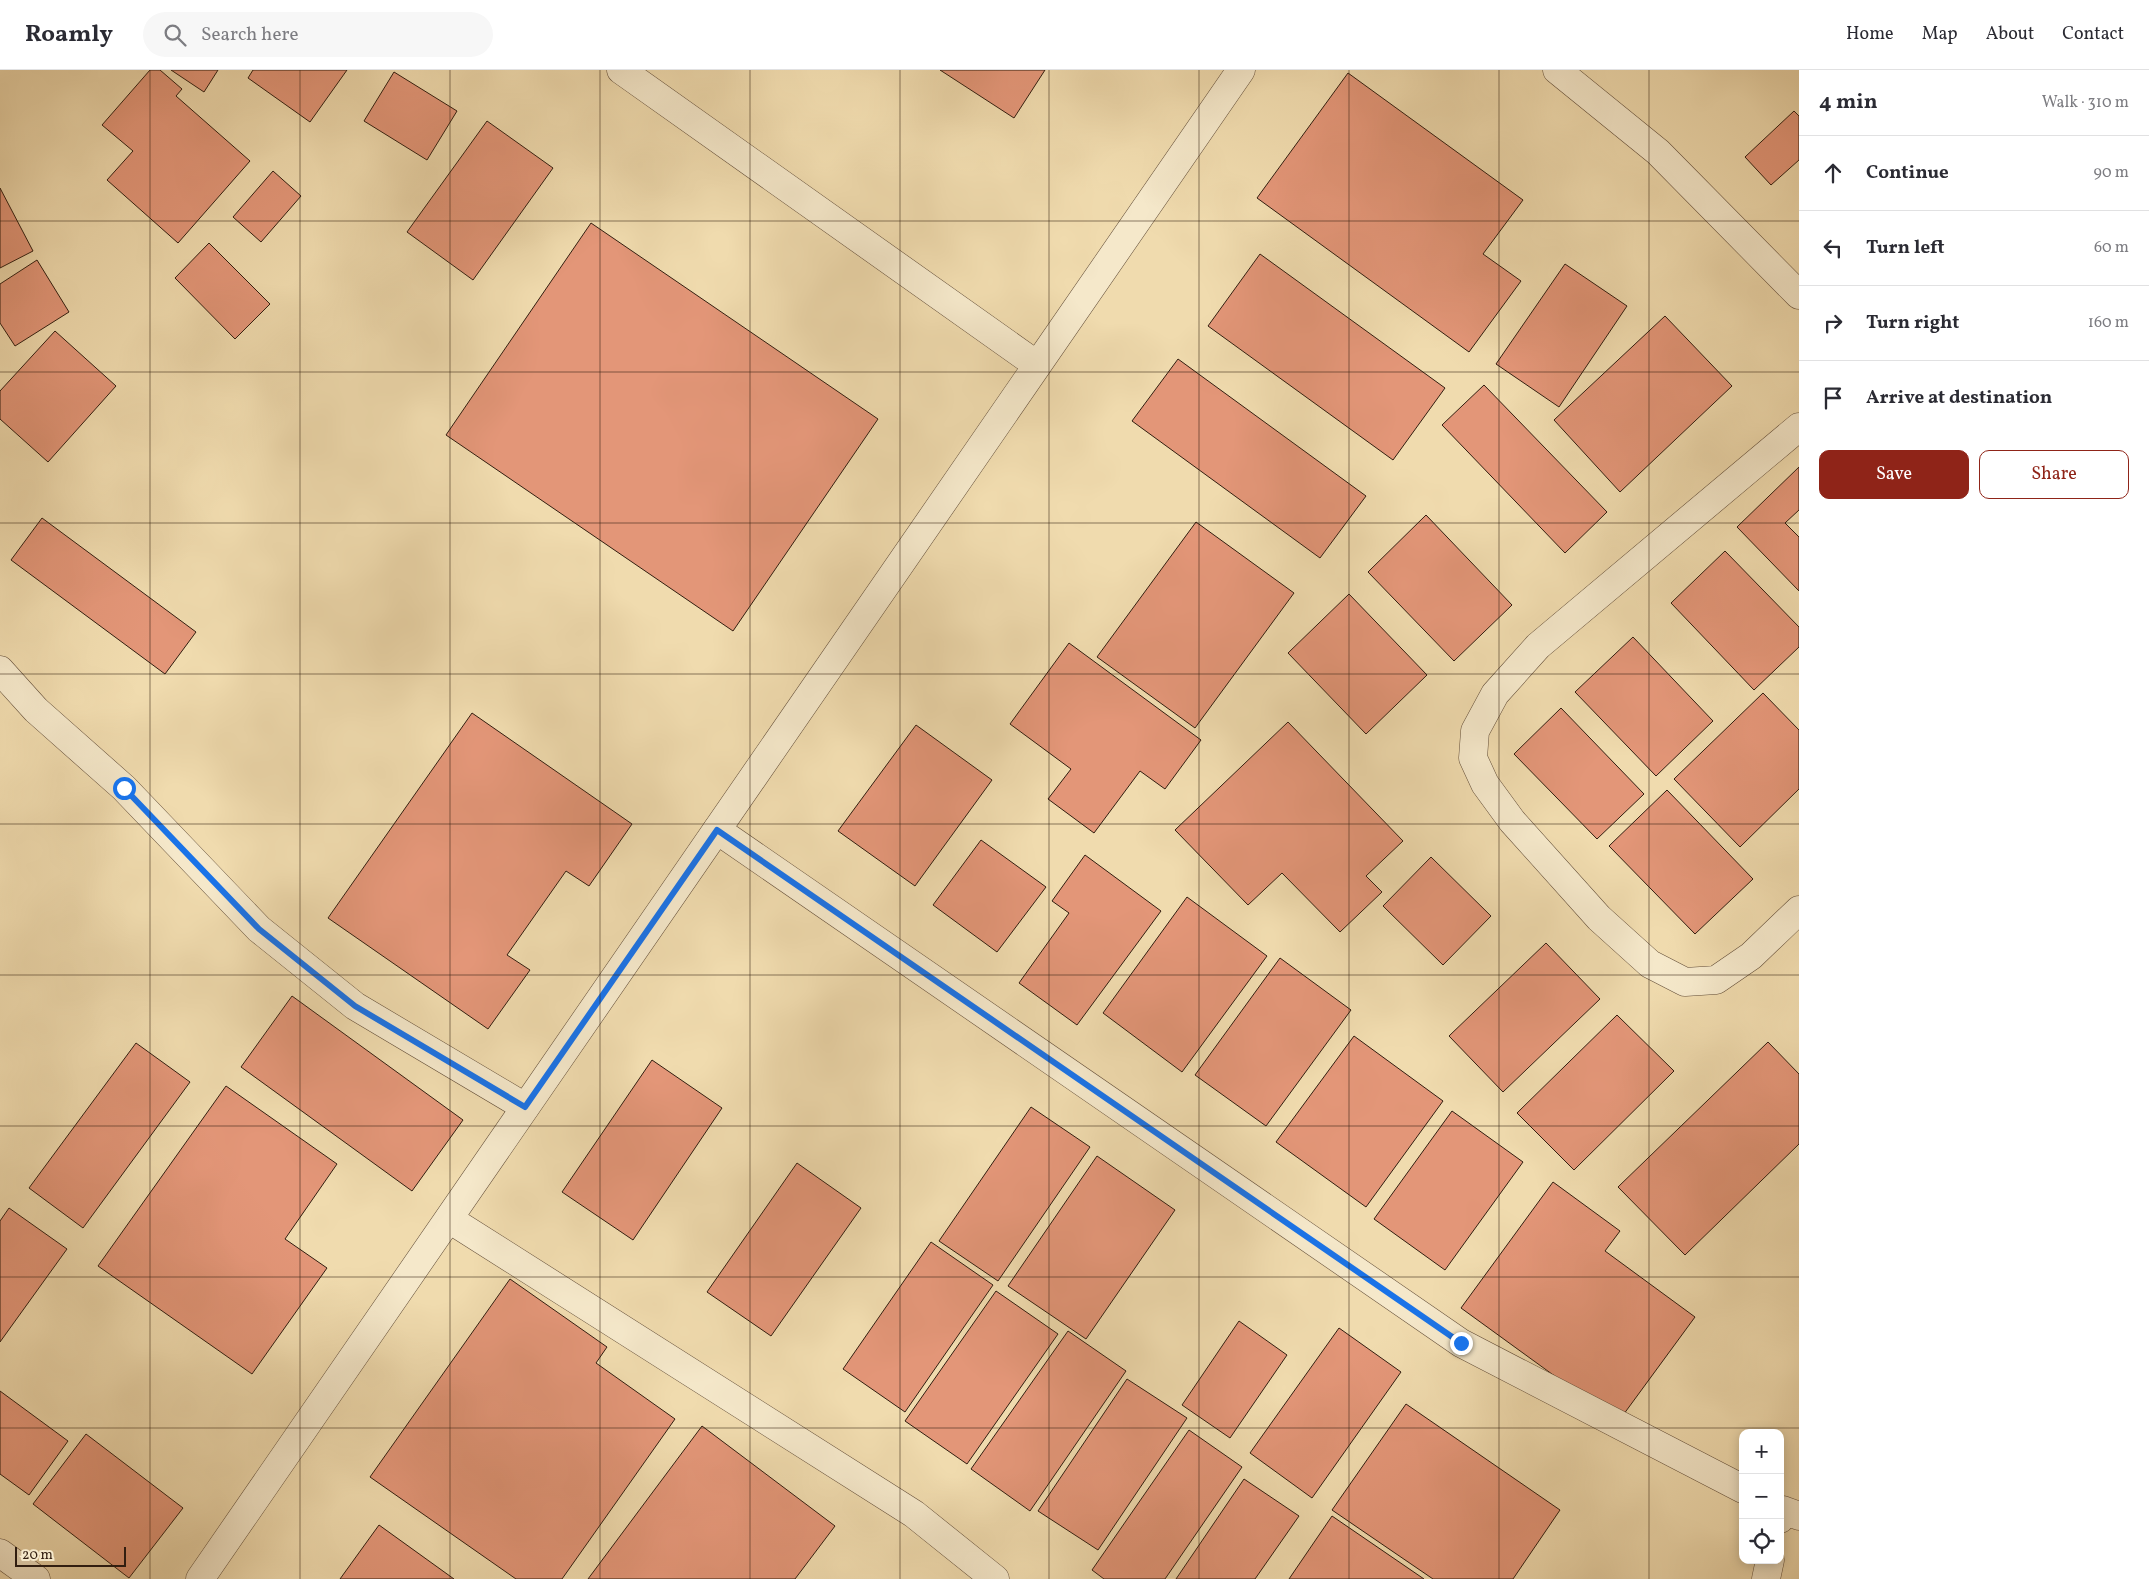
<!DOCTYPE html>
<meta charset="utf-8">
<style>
body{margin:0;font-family:Vollkorn,serif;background:#f7f7f7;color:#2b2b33}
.controls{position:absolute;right:15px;bottom:15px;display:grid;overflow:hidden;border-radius:10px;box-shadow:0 2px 12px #0003}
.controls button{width:45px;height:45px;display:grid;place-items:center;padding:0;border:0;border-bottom:1px solid #e1e1e2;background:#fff;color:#2b2b33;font:25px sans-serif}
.scale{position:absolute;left:15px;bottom:12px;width:111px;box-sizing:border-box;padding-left:5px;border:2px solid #321e10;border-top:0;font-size:14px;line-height:18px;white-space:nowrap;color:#321e10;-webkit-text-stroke:4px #f5e8ca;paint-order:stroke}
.stop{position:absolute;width:15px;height:15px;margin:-11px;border:4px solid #1a73e8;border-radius:50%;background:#fff}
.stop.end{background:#1a73e8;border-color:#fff;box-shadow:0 1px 5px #0008}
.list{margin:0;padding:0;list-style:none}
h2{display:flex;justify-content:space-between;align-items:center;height:65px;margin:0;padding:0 20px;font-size:21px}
h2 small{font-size:16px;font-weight:400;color:#7c7c81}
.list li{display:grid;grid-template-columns:32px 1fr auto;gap:15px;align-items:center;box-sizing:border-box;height:75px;padding:0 20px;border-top:1px solid #e1e1e2}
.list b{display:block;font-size:19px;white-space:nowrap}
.list em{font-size:16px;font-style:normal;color:#7c7c81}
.actions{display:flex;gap:10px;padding:15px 20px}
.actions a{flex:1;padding:11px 0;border:1px solid #8f2418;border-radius:10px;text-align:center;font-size:18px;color:#8f2418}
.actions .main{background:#8f2418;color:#fff}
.icon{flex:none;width:28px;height:28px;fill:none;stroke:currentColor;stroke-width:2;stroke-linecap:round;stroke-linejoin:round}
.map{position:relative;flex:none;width:1799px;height:1509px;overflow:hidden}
header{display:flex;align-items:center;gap:30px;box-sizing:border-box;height:70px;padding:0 25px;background:#fff;border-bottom:1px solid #e1e1e2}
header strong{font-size:24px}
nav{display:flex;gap:28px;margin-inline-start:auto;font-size:18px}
.search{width:350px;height:45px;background:#f7f7f7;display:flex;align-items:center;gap:12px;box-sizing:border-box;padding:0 18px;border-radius:28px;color:#7c7c81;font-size:19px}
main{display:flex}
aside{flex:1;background:#fff}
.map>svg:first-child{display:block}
.building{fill:#e39678;stroke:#321e10}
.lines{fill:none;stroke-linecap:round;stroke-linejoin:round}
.minor-casing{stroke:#624d38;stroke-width:29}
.tertiary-casing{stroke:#624d38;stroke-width:29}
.minor{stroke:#f5e8ca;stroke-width:28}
.tertiary{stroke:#f5e8ca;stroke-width:28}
.route{stroke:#1a73e8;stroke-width:6}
.grid{fill:none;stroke:#321e10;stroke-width:1;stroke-opacity:0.55}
</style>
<header>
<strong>Roamly</strong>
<div class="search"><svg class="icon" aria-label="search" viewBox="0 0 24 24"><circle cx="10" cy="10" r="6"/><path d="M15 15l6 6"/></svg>Search here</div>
<nav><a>Home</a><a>Map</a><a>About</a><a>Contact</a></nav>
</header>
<main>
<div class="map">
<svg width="1799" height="1509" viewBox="0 0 1799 1509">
<rect width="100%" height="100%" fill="#f0dbae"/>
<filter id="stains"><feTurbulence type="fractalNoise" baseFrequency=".004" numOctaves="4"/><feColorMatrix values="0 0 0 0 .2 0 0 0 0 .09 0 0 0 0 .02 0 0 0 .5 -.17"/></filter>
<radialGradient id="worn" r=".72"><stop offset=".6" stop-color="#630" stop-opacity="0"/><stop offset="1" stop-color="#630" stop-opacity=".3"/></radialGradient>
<g class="building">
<polygon points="150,0 160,0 182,19 176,26 250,91 178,173 107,110 133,81 102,55"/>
<polygon points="171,0 218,0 204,22"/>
<polygon points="253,0 347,0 310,52 248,8"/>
<polygon points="940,0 1045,0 1014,48"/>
<polygon points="394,2 457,41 427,90 364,51"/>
<polygon points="1348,3 1523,130 1483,184 1521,211 1469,282 1257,128"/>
<polygon points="1794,41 1799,46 1799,90 1771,115 1745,87"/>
<polygon points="487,51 553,98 473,210 407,162"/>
<polygon points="273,101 301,126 261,172 233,147"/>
<polygon points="0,118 33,181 0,198"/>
<polygon points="591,153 878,349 733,561 446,365"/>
<polygon points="209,173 270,234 235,269 175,208"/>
<polygon points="1260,184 1445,318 1393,390 1208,256"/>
<polygon points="37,190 69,242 15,276 0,253 0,214"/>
<polygon points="1565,194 1627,236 1559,337 1496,294"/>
<polygon points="1665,246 1732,316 1620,422 1554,350"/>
<polygon points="55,261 116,316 48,392 0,349 0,321"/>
<polygon points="1178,289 1366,426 1320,488 1132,351"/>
<polygon points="1484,315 1607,442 1565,483 1442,355"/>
<polygon points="1799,397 1799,440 1785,453 1799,467 1799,521 1737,457"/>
<polygon points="1426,445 1512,535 1454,591 1368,502"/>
<polygon points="42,448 196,562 165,604 11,490"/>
<polygon points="1196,452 1294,523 1195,658 1097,587"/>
<polygon points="1725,481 1799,557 1799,577 1754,620 1671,533"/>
<polygon points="1349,524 1427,605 1366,664 1288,583"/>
<polygon points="1633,567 1713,651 1656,706 1575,622"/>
<polygon points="1069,573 1201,670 1165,719 1140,701 1094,763 1048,729 1071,699 1010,654"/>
<polygon points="1763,623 1799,660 1799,719 1740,777 1674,709"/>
<polygon points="1561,638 1644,724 1597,769 1514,684"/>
<polygon points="472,643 632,754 589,816 566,801 507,885 530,900 488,959 328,848"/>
<polygon points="1288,652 1403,771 1366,806 1382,822 1340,862 1282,803 1248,835 1175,760"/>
<polygon points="916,655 992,710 915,816 838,761"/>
<polygon points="1667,720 1753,809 1695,864 1609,776"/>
<polygon points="981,770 1046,817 997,882 933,835"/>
<polygon points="1085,785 1161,841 1077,955 1019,913 1069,843 1052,831"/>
<polygon points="1431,787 1491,846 1443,895 1383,836"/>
<polygon points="1187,827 1267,886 1182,1002 1103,943"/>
<polygon points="1546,873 1600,929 1503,1022 1449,966"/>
<polygon points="1280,888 1351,940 1266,1056 1195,1005"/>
<polygon points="292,926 463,1050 412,1121 241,997"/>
<polygon points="1617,945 1674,1001 1574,1100 1517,1043"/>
<polygon points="1354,966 1443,1031 1366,1137 1276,1072"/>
<polygon points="1768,972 1799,1004 1799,1074 1685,1185 1618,1117"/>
<polygon points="136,973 190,1012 83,1158 29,1118"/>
<polygon points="652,990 722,1038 633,1170 562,1122"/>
<polygon points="226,1016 337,1094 285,1169 327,1198 252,1304 98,1196"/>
<polygon points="1031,1037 1090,1077 998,1211 939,1171"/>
<polygon points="1452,1041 1523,1092 1445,1200 1374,1149"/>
<polygon points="1097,1086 1175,1140 1086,1269 1008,1216"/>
<polygon points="797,1093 861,1138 771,1266 707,1222"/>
<polygon points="1553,1112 1620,1161 1605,1181 1695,1247 1618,1352 1461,1238"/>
<polygon points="9,1138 67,1179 0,1272 0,1151"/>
<polygon points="931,1172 993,1215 905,1342 843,1299"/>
<polygon points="510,1209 607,1277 596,1293 675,1349 562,1509 516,1509 370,1407"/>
<polygon points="996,1221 1058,1264 967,1394 905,1351"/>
<polygon points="1239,1251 1287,1285 1230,1368 1182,1335"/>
<polygon points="1339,1258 1401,1302 1312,1428 1250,1383"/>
<polygon points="1068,1261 1126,1301 1030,1441 971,1399"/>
<polygon points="1127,1309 1187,1348 1098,1480 1038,1441"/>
<polygon points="0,1321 68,1371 29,1425 0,1404"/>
<polygon points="1406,1334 1560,1440 1513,1509 1433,1509 1332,1440"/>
<polygon points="702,1356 835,1456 795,1509 588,1509"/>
<polygon points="1189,1360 1242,1397 1165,1509 1104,1509 1092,1500"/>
<polygon points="86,1364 183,1438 129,1508 33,1434"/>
<polygon points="1244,1409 1299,1446 1255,1509 1176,1509"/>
<polygon points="1332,1446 1424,1509 1289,1509"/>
<polygon points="379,1455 454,1509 340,1509"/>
</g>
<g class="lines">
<g class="minor-casing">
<g id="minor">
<polyline points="621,0 1037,295"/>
<polyline points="1557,0 1658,82 1799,225"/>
<polyline points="1799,357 1538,576 1495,624 1475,661 1473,688 1485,714 1512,751 1599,848 1650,894 1685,912 1716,910 1751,886 1799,840"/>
<polyline points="0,600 36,640 124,718 259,859 355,936 525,1037"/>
<polyline points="717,760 1461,1273 1743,1419"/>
<polyline points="449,1149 914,1444 995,1509"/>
<polyline points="1780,1449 1783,1440 1799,1446"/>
<polyline points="200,1509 1241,0"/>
<polyline points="1766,1509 1770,1490"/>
</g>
</g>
<g class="tertiary-casing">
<polyline id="tertiary" points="0,1483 36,1509"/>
</g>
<use href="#minor" class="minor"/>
<use href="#tertiary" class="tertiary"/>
</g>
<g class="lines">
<polyline class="route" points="124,718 259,859 355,936 525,1037 717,760 1461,1273"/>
</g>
<path class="grid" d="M150,0V1509M300,0V1509M450,0V1509M600,0V1509M750,0V1509M900,0V1509M1049,0V1509M1199,0V1509M1349,0V1509M1499,0V1509M1649,0V1509M0,151H1799M0,302H1799M0,453H1799M0,604H1799M0,754H1799M0,905H1799M0,1056H1799M0,1207H1799M0,1358H1799"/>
<rect width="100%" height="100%" filter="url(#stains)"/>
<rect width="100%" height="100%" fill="url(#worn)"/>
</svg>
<div class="controls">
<button>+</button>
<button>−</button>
<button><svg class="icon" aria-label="locate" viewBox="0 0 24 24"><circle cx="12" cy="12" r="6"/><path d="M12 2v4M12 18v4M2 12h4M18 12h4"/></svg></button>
</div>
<div class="scale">20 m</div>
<div class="stop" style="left:124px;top:718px"></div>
<div class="stop end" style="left:1461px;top:1273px"></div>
</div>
<aside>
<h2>4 min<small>Walk · 310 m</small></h2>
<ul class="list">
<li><svg class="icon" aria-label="ahead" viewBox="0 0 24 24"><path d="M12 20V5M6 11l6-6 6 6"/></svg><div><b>Continue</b></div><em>90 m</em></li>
<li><svg class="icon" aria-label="left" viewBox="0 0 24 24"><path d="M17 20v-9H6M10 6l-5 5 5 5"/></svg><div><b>Turn left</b></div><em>60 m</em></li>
<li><svg class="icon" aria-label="right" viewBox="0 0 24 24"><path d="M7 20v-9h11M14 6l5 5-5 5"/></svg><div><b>Turn right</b></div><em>160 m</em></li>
<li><svg class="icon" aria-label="arrive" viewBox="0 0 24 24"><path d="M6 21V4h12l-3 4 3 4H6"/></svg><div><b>Arrive at destination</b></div></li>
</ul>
<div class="actions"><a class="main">Save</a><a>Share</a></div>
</aside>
</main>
